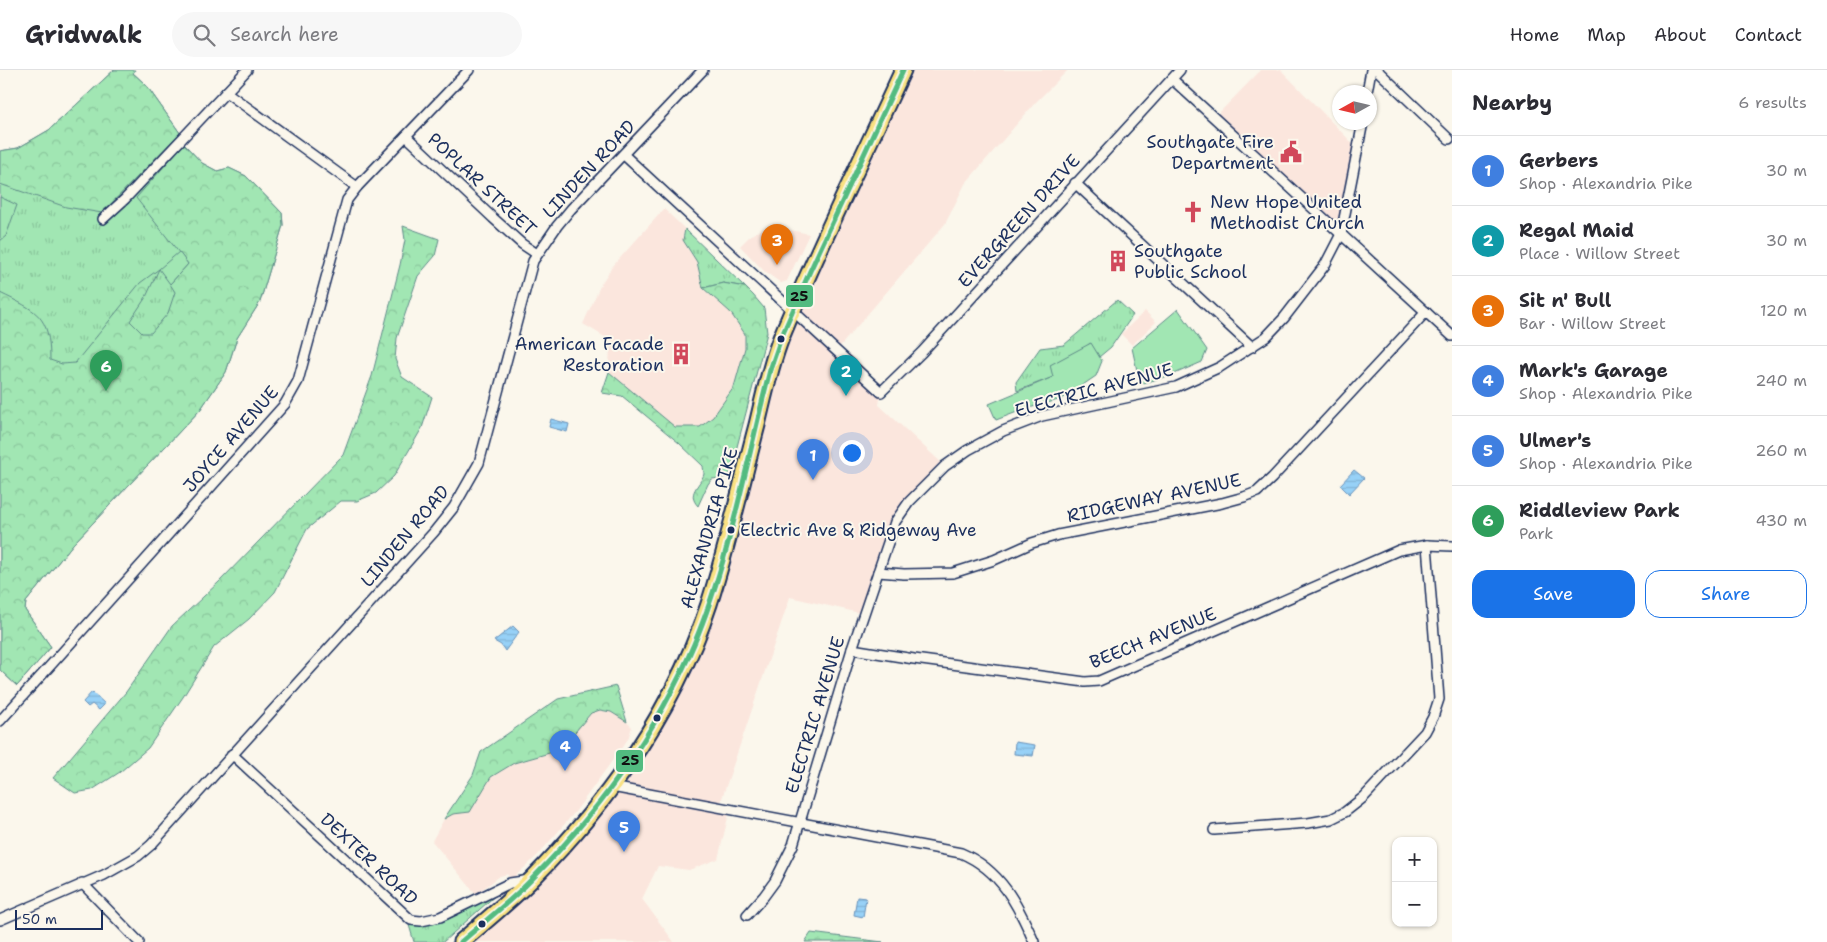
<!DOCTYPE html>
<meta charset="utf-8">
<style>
body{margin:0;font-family:"Shantell Sans",sans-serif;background:#f7f7f7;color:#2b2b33}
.controls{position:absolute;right:15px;bottom:15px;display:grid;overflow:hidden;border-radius:10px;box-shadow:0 1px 4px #0004}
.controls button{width:45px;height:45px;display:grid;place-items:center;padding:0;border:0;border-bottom:1px solid #e1e1e2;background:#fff;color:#2b2b33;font:25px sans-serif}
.compass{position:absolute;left:1332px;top:15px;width:45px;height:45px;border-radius:50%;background:#fff;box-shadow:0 1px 4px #0004;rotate:262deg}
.scale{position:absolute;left:15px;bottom:12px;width:88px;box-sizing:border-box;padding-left:5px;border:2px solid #1b2f5e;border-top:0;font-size:14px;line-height:18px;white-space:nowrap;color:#1b2f5e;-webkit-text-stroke:4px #fbf7ec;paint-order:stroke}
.you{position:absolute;left:851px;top:382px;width:18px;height:18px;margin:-12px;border:4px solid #fff;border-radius:50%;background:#1a73e8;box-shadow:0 0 0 8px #1a73e833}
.badge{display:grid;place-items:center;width:32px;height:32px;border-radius:50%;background:#1a73e8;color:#fff;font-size:16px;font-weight:700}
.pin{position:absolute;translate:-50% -41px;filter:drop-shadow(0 1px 2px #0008)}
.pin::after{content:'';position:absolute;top:26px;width:18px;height:15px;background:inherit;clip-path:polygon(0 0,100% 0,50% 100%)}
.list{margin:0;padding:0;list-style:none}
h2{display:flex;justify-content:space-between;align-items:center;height:65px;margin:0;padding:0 20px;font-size:21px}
h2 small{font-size:16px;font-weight:400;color:#7c7c81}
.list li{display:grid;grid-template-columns:32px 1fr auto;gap:15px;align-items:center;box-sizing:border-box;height:70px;padding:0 20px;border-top:1px solid #e1e1e2}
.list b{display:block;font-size:19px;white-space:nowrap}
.list p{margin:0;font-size:16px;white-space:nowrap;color:#7c7c81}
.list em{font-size:16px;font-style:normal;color:#7c7c81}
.actions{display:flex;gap:10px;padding:15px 20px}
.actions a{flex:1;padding:11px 0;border:1px solid #1a73e8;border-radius:15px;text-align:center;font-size:18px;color:#1a73e8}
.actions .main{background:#1a73e8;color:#fff}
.icon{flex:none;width:28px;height:28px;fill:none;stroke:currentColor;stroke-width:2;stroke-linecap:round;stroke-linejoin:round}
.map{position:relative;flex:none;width:1452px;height:872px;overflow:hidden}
header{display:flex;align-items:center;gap:30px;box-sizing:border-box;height:70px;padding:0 25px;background:#fff;border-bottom:1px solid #e1e1e2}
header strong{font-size:24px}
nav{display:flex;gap:28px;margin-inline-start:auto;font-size:18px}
.search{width:350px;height:45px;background:#f7f7f7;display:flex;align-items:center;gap:12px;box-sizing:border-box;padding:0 18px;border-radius:28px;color:#7c7c81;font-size:19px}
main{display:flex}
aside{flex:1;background:#fff}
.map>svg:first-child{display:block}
.built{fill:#fbe6dd}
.grass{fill:url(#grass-tufts);stroke:#5e8a88}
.forest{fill:url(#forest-crowns);stroke:#5e8a88}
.garden{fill:#a1e6b3;stroke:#5e8a88}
.water{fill:url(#water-rules);stroke:#6590ba}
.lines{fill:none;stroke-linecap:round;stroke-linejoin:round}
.street-casing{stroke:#1b2f5e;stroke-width:12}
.primary-casing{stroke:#1b2f5e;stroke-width:19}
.street{stroke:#fbf7ec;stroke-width:9}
.primary{stroke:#f9e181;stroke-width:15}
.bus-1-casing{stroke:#fbf7ec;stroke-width:9}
.bus-1{stroke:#52bb80;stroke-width:5}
.bus-dot{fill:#1b2f5e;stroke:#fbf7ec;stroke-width:2}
.labels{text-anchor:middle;stroke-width:4;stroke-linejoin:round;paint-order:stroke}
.bus-label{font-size:17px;fill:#1b2f5e;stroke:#fbf7ec;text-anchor:start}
.poi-label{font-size:18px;fill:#1b2f5e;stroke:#fbf7ec;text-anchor:end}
.street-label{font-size:18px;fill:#1b2f5e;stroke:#fbf7ec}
.line-badge{stroke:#fbf7ec;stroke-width:2}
.pale-badge-label{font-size:14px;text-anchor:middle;font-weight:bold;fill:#111}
</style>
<header>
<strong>Gridwalk</strong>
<div class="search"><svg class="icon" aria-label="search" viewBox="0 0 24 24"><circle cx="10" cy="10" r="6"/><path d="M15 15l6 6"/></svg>Search here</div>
<nav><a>Home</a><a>Map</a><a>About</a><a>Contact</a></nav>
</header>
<main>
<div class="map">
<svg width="1452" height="872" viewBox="0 0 1452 872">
<defs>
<pattern id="grass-tufts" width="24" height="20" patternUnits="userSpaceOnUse" patternTransform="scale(1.25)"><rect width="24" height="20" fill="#a1e6b3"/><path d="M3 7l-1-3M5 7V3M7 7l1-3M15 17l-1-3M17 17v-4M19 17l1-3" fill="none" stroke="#8ac69c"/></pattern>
<pattern id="forest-crowns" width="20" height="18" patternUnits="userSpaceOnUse" patternTransform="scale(1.25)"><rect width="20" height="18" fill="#a1e6b3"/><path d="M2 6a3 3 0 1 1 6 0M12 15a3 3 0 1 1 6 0" fill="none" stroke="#8ac69c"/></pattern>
<pattern id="water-rules" width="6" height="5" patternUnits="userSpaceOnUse" patternTransform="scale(1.25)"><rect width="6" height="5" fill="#97d1f7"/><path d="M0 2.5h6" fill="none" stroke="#82b4d6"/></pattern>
</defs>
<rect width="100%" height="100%" fill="#fbf7ec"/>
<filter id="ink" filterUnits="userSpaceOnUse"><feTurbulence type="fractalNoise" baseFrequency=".02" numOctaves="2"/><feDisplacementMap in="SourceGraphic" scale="10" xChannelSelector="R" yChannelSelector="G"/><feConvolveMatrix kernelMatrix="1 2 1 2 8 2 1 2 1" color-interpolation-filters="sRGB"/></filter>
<g filter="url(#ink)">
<g class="built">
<polygon points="903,0 1068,0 1035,33 965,114 945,154 836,281 881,322 879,335 945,396 902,441 864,544 790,527 719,737 730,739 718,789 689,800 658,796 642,829 674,872 461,872 563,776 681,606 766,319"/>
<polygon points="1261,0 1281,0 1359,80 1341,164 1215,47"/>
<polygon points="664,139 685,159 683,165 687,178 697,192 703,218 730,242 745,264 745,278 734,317 713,347 701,357 675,357 609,302 610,270 583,254 601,214 612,197"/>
<polygon points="777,157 809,164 787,211 781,213 764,201 740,176 751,165 764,158"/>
<polygon points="1145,241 1156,252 1132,275 1121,264"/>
<polygon points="600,640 611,642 627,652 632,657 628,669 575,742 537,786 511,810 507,804 500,806 476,824 432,771 444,749 453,744 470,741 491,707 514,693 560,680 591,643"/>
</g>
<g class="grass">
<polygon points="114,0 132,2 146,15 180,63 184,74 202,93 217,101 229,98 246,106 282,143 283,155 260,232 237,268 226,302 200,340 73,474 26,532 25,540 51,577 17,616 0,600 0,81 18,78 49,60"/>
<polygon points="685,159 745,217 723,213 703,218 697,192 683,170"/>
<polygon points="1117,230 1133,245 1111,277 1099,287 1090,273 1053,307 1017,321 1016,312 1040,278 1064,275"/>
<path d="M491,824H497L443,872H414L409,855C440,860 467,839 491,824Z"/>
</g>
<g class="forest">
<polygon points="114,0 135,0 133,3 146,15 180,63 102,143 66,137 0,114 0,81 18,78 49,60"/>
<path d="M184,74L202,93L217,101L229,98L246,106L282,143L283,155L260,232L237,268L226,302L200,340L73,474L26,532L25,540L51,577L17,616L0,600V223C37,241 50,245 50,290L62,294L75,293L140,213L159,199L146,227L130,251L142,263H151L168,243L175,222L170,214L188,194L136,128Z"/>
<polygon points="403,156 439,169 435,186 418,206 397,268 395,289 402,307 432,327 422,358 394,406 376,423 357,431 341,431 307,459 275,522 249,549 214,577 183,627 148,678 120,702 92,720 75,723 53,708 126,622 172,556 219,512 343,385 372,306 400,195 405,170"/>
<path d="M723,213L745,217L753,225L764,238L767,263L729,407L712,409L708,414L698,436C686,423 700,416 704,404C704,403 703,397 703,396L679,373L622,326L602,323L609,302L675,357H700L713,347L734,317L745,278V264L730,242L703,218Z"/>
<polygon points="616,616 627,652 611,642 600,640 591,643 560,680 514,693 491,707 470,742 453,744 444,749 473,705 481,682 558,629"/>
<polygon points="811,863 883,872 805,872"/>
</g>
<g class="garden">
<polygon points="0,127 17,135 6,166 0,171"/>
<polygon points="179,182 188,194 170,214 159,199"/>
<polygon points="1178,239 1207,280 1202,292 1172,305 1140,314 1132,278"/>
<polygon points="1091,273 1102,291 1096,306 1062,329 1025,339 996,350 989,334 1053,307 1050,295"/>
</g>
<g class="water">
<polygon points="551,349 569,354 567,362 549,357"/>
<polygon points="1354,400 1364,408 1349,424 1340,415"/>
<polygon points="513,556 519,562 505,581 501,575 494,571"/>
<polygon points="92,622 105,634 99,640 92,634 88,637 83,632"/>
<polygon points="1015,672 1035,675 1033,686 1014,684"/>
<polygon points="857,827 866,828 863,847 854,845"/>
</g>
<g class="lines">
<g class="street-casing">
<g id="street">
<polyline points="1377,0 1449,69"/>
<polyline points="1172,9 1452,266"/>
<polyline points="226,22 357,117"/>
<polyline points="1367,22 1371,0"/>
<polyline points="406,66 493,148 522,174 537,184"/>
<polyline points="624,85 881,322 922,282 1180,0"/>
<polyline points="1075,113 1252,277"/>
<polyline points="103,149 125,129 247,0"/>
<polyline points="878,502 904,504 953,503 994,490 1032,473 1058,465 1222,433 1244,427 1257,422 1272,408 1426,242"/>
<polyline points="852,579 914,589 1085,612 1099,611 1399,480 1427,475 1452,476"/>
<path d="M0,651C96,546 190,440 285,334L298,311L347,130L357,117L469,0"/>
<polyline points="232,684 411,850 421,851 440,847 510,813 530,810"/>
<path d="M612,717L961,783C1001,800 1018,835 1034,872"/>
<polyline points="1214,760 1308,753 1331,749 1345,742 1364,727 1425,662 1433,647 1439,629 1427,475"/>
<polyline points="82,813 139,872"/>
<polyline points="747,845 764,826 775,811 793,775 852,579 895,452 909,432 945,396 968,380 1003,361 1042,346 1176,317 1220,297 1266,267 1284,248 1325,195 1341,164 1363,52"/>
<polyline points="0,850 104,805 138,786 151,775 434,462 454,437 479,393 533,191 557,156 571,139 703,0"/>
</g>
</g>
<g class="primary-casing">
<path id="primary" d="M461,872C485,851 510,831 532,809C609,731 675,638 709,534C728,475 741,415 757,355C764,326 770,296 781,268C818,178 862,89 903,0"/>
</g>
<use href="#street" class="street"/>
<use href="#primary" class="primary"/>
<g class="bus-1-casing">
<path id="bus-1" d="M461,872C485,851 510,832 532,809C599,741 657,662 694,574C730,489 747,389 770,300L781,268L810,201L903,0"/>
</g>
<use href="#bus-1" class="bus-1"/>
</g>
</g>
<defs>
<g id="civic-bare" transform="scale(1.725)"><path d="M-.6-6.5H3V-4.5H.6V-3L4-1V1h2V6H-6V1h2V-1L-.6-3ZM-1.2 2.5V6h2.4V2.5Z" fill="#d1495b" stroke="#fbf7ec" stroke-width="2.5" paint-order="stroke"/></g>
<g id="church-bare" transform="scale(1.725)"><path d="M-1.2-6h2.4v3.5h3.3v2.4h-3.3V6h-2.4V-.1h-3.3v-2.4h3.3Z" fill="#d1495b" stroke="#fbf7ec" stroke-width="2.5" paint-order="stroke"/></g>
<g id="building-bare" transform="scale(1.725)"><path d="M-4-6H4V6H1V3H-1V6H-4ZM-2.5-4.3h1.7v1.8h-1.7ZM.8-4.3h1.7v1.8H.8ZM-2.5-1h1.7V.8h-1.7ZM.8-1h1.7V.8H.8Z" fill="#d1495b" stroke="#fbf7ec" stroke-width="2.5" paint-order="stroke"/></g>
</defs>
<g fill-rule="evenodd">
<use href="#civic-bare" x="1291" y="82"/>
<use href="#church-bare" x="1193" y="142"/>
<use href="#building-bare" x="1118" y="191"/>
<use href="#building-bare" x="681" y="284"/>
</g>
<g class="bus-dot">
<circle cx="781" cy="269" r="4.5"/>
<circle cx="731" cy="460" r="4.5"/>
<circle cx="657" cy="648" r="4.5"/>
<circle cx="482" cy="854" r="4.5"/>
</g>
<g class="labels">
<g class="bus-label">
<text x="740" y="466">Electric Ave &amp; Ridgeway Ave</text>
</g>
<g class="poi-label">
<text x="1274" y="78">Southgate Fire<tspan x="1274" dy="21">Department</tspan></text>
<text x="1210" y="138" text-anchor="start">New Hope United<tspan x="1210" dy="21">Methodist Church</tspan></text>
<text x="1134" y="187" text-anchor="start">Southgate<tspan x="1134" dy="21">Public School</tspan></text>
<text x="664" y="280">American Facade<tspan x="664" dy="21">Restoration</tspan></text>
</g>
<g class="street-label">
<text transform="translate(589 99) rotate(-47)" y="6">LINDEN ROAD</text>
<text transform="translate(482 114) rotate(43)" y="6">POPLAR STREET</text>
<text transform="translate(1019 151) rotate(-48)" y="6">EVERGREEN DRIVE</text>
<text transform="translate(1094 320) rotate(-15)" y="6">ELECTRIC AVENUE</text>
<text transform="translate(231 369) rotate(-49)" y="6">JOYCE AVENUE</text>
<text transform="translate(1154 428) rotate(-12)" y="6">RIDGEWAY AVENUE</text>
<text transform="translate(709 458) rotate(-74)" y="6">ALEXANDRIA PIKE</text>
<text transform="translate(405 466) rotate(-50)" y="6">LINDEN ROAD</text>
<text transform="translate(1153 568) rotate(-22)" y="6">BEECH AVENUE</text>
<text transform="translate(815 645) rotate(-73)" y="6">ELECTRIC AVENUE</text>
<text transform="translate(369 789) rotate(43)" y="6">DEXTER ROAD</text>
</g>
</g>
<g class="line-badge">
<rect x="785" y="214" width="29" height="24" rx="5" fill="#52bb80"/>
<rect x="615" y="679" width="29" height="24" rx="5" fill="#52bb80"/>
</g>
<g class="pale-badge-label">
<text x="799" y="231">25</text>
<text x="630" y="695">25</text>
</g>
</svg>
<div class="controls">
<button>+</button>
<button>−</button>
</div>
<svg class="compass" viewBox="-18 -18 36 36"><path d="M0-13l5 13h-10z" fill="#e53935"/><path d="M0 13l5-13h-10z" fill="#7c7c81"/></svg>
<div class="scale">50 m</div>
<div class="you"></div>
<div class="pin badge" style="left:813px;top:410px;background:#3f7fe0">1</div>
<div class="pin badge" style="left:846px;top:326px;background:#0f9aa8">2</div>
<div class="pin badge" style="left:777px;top:195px;background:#e8710a">3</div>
<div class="pin badge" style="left:565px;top:701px;background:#3f7fe0">4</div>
<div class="pin badge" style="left:624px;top:782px;background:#3f7fe0">5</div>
<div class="pin badge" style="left:106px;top:321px;background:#2e9e5b">6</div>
</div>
<aside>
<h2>Nearby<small>6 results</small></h2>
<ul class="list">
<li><span class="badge" style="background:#3f7fe0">1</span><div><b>Gerbers</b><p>Shop · Alexandria Pike</p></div><em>30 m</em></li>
<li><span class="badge" style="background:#0f9aa8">2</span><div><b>Regal Maid</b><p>Place · Willow Street</p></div><em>30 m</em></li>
<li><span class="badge" style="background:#e8710a">3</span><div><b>Sit n' Bull</b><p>Bar · Willow Street</p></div><em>120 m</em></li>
<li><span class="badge" style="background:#3f7fe0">4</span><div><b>Mark's Garage</b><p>Shop · Alexandria Pike</p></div><em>240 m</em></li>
<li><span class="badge" style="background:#3f7fe0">5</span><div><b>Ulmer's</b><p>Shop · Alexandria Pike</p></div><em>260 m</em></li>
<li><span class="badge" style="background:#2e9e5b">6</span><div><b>Riddleview Park</b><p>Park</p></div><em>430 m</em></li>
</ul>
<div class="actions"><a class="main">Save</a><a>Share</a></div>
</aside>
</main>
